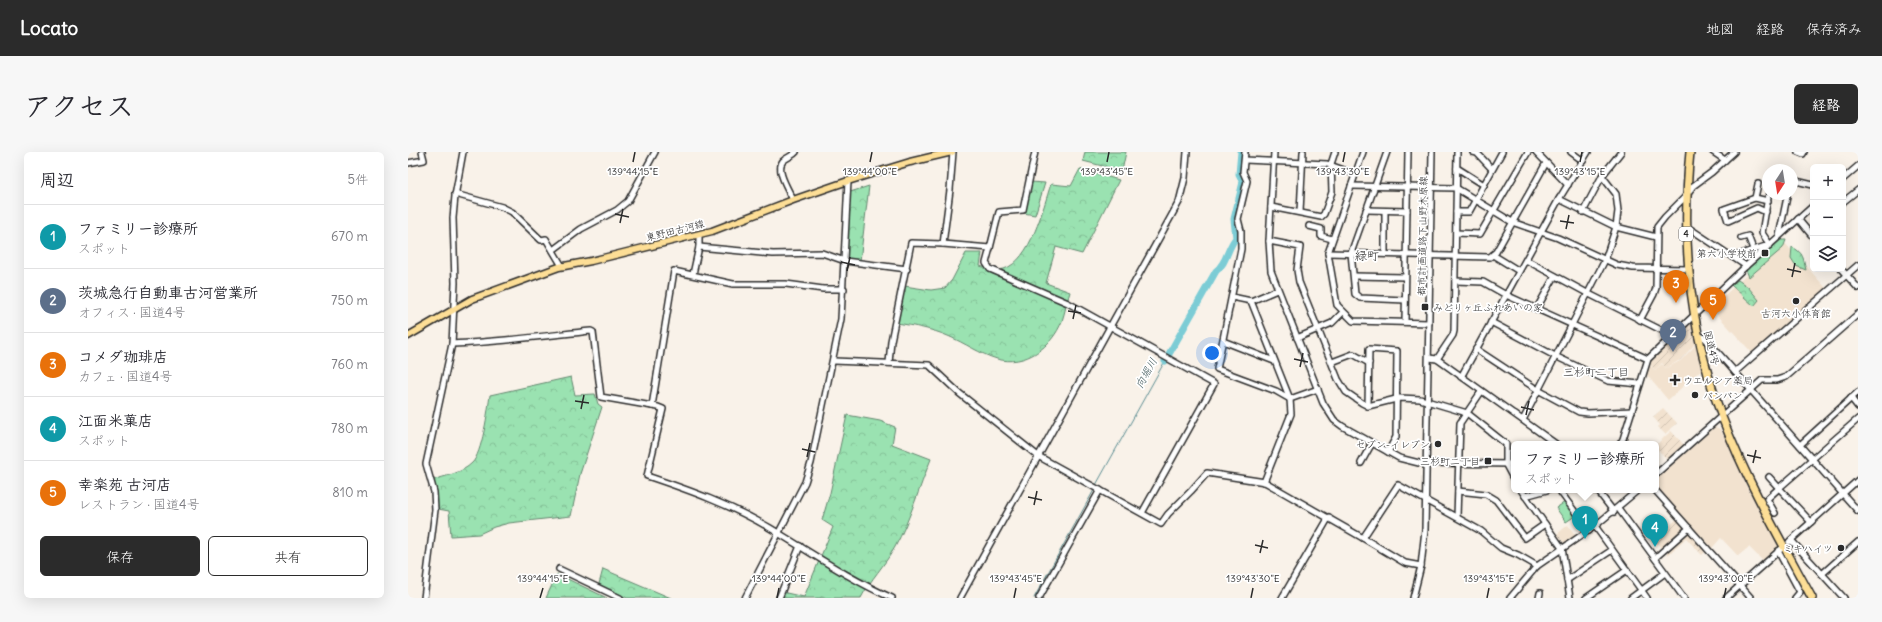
<!DOCTYPE html>
<html lang="ja">
<meta charset="utf-8">
<style>
body{margin:0;font-family:Delius,"Klee One",sans-serif;background:#f7f7f7;color:#2b2b33}
.controls{position:absolute;right:12px;top:12px;display:grid;overflow:hidden;border-radius:6px;box-shadow:0 4px 16px #0002}
.controls button{width:36px;height:36px;display:grid;place-items:center;padding:0;border:0;border-bottom:1px solid #e1e1e2;background:#fff;color:#2b2b33;font:20px sans-serif}
.compass{position:absolute;left:1354px;top:12px;width:36px;height:36px;border-radius:50%;background:#fff;box-shadow:0 4px 16px #0002;rotate:192deg}
.you{position:absolute;left:804px;top:201px;width:14px;height:14px;margin:-10px;border:3px solid #fff;border-radius:50%;background:#1a73e8;box-shadow:0 0 0 6px #1a73e833}
.badge{display:grid;place-items:center;width:26px;height:26px;border-radius:50%;background:#2b2b2b;color:#fff;font-size:13px;font-weight:700}
.pin{position:absolute;translate:-50% -33px;filter:drop-shadow(0 1px 2px #0008)}
.pin::after{content:'';position:absolute;top:21px;width:14px;height:12px;background:inherit;clip-path:polygon(0 0,100% 0,50% 100%)}
.popup{position:absolute;left:1103px;top:289px;width:148px;height:52px;box-sizing:border-box;display:grid;place-content:center;border-radius:6px;background:#fff;filter:drop-shadow(0 1px 3px #0005);font-size:13px;white-space:nowrap;color:#7c7c81}
.popup b{font-size:15px;color:#2b2b33}
.popup::after{content:'';position:absolute;left:50%;top:100%;margin-left:-8px;border:8px solid transparent;border-top-color:#fff}
.list{margin:0;padding:0;list-style:none}
h2{display:flex;justify-content:space-between;align-items:center;height:52px;margin:0;padding:0 16px;font-size:17px}
h2 small{font-size:13px;font-weight:400;color:#7c7c81}
.list li{display:grid;grid-template-columns:26px 1fr auto;gap:12px;align-items:center;box-sizing:border-box;height:64px;padding:0 16px;border-top:1px solid #e1e1e2}
.list b{display:block;font-size:15px;white-space:nowrap}
.list p{margin:0;font-size:13px;white-space:nowrap;color:#7c7c81}
.list em{font-size:13px;font-style:normal;color:#7c7c81}
.actions{display:flex;gap:8px;padding:12px 16px}
.actions a{flex:1;padding:9px 0;border:1px solid #2b2b2b;border-radius:6px;text-align:center;font-size:14px;color:#2b2b2b}
.actions .main{background:#2b2b2b;color:#fff}
.icon{flex:none;width:22px;height:22px;fill:none;stroke:currentColor;stroke-width:2;stroke-linecap:round;stroke-linejoin:round}
.map{position:relative;flex:none;width:1450px;height:446px;overflow:hidden;border-radius:6px}
header{display:flex;align-items:center;gap:24px;box-sizing:border-box;height:56px;padding:0 20px;background:#2b2b2b;color:#fff}
header strong{font-size:19px}
nav{display:flex;gap:22px;margin-inline-start:auto;font-size:14px}
.intro{display:flex;align-items:center;justify-content:space-between;box-sizing:border-box;height:96px;padding:0 24px}
h1{margin:0;font-size:28px}
.button{padding:10px 18px;border-radius:6px;background:#2b2b2b;color:#fff;font-size:14px;font-weight:700}
main{display:flex;gap:24px;padding:0 24px}
aside{flex:1;background:#fff;border-radius:6px;box-shadow:0 4px 16px #0002}
.map>svg:first-child{display:block}
.built{fill:#f2e2cf}
.industrial{fill:url(#industrial-furrows)}
.grass{fill:#9ae2b1;stroke:#62866e}
.forest{fill:url(#forest-crowns);stroke:#62866e}
.lines{fill:none;stroke-linecap:round;stroke-linejoin:round}
.stream{stroke:#5b8c91;stroke-width:1}
.river{stroke:#7bccd5;stroke-width:7}
.minor-casing{stroke:#2b2b2b;stroke-width:8}
.major-casing{stroke:#2b2b2b;stroke-width:9}
.highway-casing{stroke:#2b2b2b;stroke-width:10}
.minor{stroke:#fff;stroke-width:5}
.major{stroke:#fdde96;stroke-width:6}
.highway{stroke:#fdde96;stroke-width:7}
.ticks{fill:none;stroke:#2b2b2b;stroke-width:1.5}
.poi-dot{fill:#2b2b2b;stroke:#fff;stroke-width:1.5}
.labels{text-anchor:middle;stroke-width:3.5;stroke-linejoin:round;paint-order:stroke}
.shield{fill:#fff;stroke:#6b6b6b;stroke-width:1}
.shield-label{font-size:9px;font-weight:bold;fill:#2b2b2b}
.street-label{font-size:10px;fill:#2b2b2b;stroke:#fff}
.poi-label{font-size:10px;fill:#2b2b2b;stroke:#fff;text-anchor:end}
.neighbourhood-label{font-size:11px;fill:#2b2b2b;stroke:#fff}
.water-label{font-size:11px;font-style:italic;fill:#435b5e;stroke:#fff}
.quarter-label{font-size:12px;fill:#2b2b2b;stroke:#fff}
.ticks-label{font-size:10px;text-anchor:middle;fill:#2b2b2b;stroke:#fff;stroke-width:3.5;stroke-linejoin:round;paint-order:stroke}
</style>
<header>
<strong>Locato</strong>
<nav><a>地図</a><a>経路</a><a>保存済み</a></nav>
</header>
<div class="intro"><h1>アクセス</h1><a class="button">経路</a></div>
<main>
<aside>
<h2>周辺<small>5件</small></h2>
<ul class="list">
<li><span class="badge" style="background:#0f9aa8">1</span><div><b>ファミリー診療所</b><p>スポット</p></div><em>670 m</em></li>
<li><span class="badge" style="background:#5c6f8a">2</span><div><b>茨城急行自動車古河営業所</b><p>オフィス · 国道4号</p></div><em>750 m</em></li>
<li><span class="badge" style="background:#e8710a">3</span><div><b>コメダ珈琲店</b><p>カフェ · 国道4号</p></div><em>760 m</em></li>
<li><span class="badge" style="background:#0f9aa8">4</span><div><b>江面米菓店</b><p>スポット</p></div><em>780 m</em></li>
<li><span class="badge" style="background:#e8710a">5</span><div><b>幸楽苑 古河店</b><p>レストラン · 国道4号</p></div><em>810 m</em></li>
</ul>
<div class="actions"><a class="main">保存</a><a>共有</a></div>
</aside>
<div class="map">
<svg width="1450" height="446" viewBox="0 0 1450 446">
<defs>
<pattern id="industrial-furrows" width="10" height="10" patternUnits="userSpaceOnUse"><rect width="10" height="10" fill="#f2e2cf"/><path d="M-1 1l2-2M0 10L10 0M9 11l2-2" fill="none" stroke="#d0c2b2"/></pattern>
<pattern id="forest-crowns" width="20" height="18" patternUnits="userSpaceOnUse"><rect width="20" height="18" fill="#9ae2b1"/><path d="M2 6a3 3 0 1 1 6 0M12 15a3 3 0 1 1 6 0" fill="none" stroke="#85c298"/></pattern>
</defs>
<rect width="100%" height="100%" fill="#f9f2e9"/>
<filter id="ink" filterUnits="userSpaceOnUse"><feTurbulence type="fractalNoise" baseFrequency=".025" numOctaves="2"/><feDisplacementMap in="SourceGraphic" scale="8" xChannelSelector="R" yChannelSelector="G"/><feConvolveMatrix kernelMatrix="1 2 1 2 8 2 1 2 1" color-interpolation-filters="sRGB"/></filter>
<g filter="url(#ink)">
<g class="built">
<polygon points="1375,89 1418,136 1346,203 1303,156"/>
<polygon points="1288,193 1294,217 1260,248 1237,221 1240,211 1247,218 1254,212 1258,216 1272,209"/>
<polygon points="1307,275 1312,277 1321,292 1339,335 1372,396 1356,410 1341,395 1330,404 1313,386 1304,396 1248,336 1248,326"/>
<polygon points="1160,373 1168,384 1157,392 1149,382"/>
</g>
<g class="industrial">
<polygon points="1283,171 1287,192 1272,208 1258,216 1254,211 1247,218 1240,210"/>
<polygon points="1255,256 1269,271 1257,282 1250,275 1252,273 1245,265"/>
<polygon points="1263,279 1276,293 1260,308 1248,296 1248,293"/>
<polygon points="1269,367 1277,376 1254,397 1246,388"/>
<polygon points="1281,378 1299,398 1294,403 1278,386 1260,403 1257,400"/>
</g>
<polygon class="grass" points="1157,350 1167,364 1158,370 1148,356"/>
<g class="forest">
<polygon points="677,0 718,0 714,19 675,9"/>
<path d="M672,17L711,28L674,102L648,95L638,131L662,140C659,149 657,160 654,169C644,195 617,215 589,207C572,202 557,191 540,184C524,177 506,174 489,171L496,134L523,138L537,136L544,128L558,101H574L572,114C579,116 588,119 596,117C623,108 635,56 643,32L663,34Z"/>
<polygon points="623,30 637,31 627,63 615,61"/>
<polygon points="461,34 452,109 438,108 440,61 436,42"/>
<polygon points="1373,88 1378,88 1375,96 1341,125 1338,118"/>
<path d="M1384,95C1396,101 1395,106 1398,118L1388,114L1383,106Z"/>
<polygon points="1330,128 1340,135 1351,148 1346,154 1323,133"/>
<path d="M163,225L167,243L187,242L190,252L194,255L172,322L163,364L101,371L86,375L71,382L43,384L41,359L30,357L28,340L24,328C38,324 54,321 64,311C74,302 80,258 82,243Z"/>
<path d="M439,263L472,269L487,275L484,292L523,307C511,336 502,368 487,395C477,413 462,428 453,446H371L374,440L396,445L425,375L414,368L422,341Z"/>
<polygon points="195,417 263,446 219,446 191,432"/>
<polygon points="149,422 199,446 138,446"/>
</g>
<g class="lines">
<g class="stream">
<polyline points="688,333 757,209"/>
<polyline points="626,446 686,338"/>
</g>
<path class="river" d="M757,209L808,119C819,111 819,96 828,86L826,67L835,30L831,22L833,0"/>
<g class="minor-casing">
<g id="minor">
<polyline points="837,0 835,20 839,29 830,67 833,79 833,97 809,217 868,239 882,247"/>
<polyline points="866,0 861,89 863,119 915,251 926,268 934,274 991,306 1011,311 1106,312"/>
<polyline points="955,0 920,101 929,153 945,169 1021,171"/>
<polyline points="979,0 943,101 947,142 952,146 997,148"/>
<polyline points="1065,0 1069,1 1084,17"/>
<polyline points="1128,0 1160,33"/>
<polyline points="1163,0 1175,9"/>
<polyline points="1305,0 1317,8"/>
<polyline points="1390,0 1395,2 1396,0"/>
<polyline points="837,8 919,12 947,22"/>
<polyline points="0,11 16,8 14,0"/>
<polyline points="1049,16 1076,33"/>
<polyline points="1435,27 1450,14"/>
<polyline points="1384,28 1405,33"/>
<polyline points="1350,32 1347,46 1316,57 1320,69 1349,56 1358,60"/>
<polyline points="943,34 1048,36 1104,70 1150,86 1209,113 1225,116 1280,117"/>
<polyline points="47,42 94,55 104,60 133,88 138,87 154,114"/>
<polyline points="1360,45 1354,81 1362,93"/>
<polyline points="1347,46 1360,49"/>
<polyline points="1151,47 1208,75 1248,85"/>
<path d="M385,48C381,38 367,18 375,9C379,5 385,4 388,0"/>
<polyline points="1435,50 1450,38"/>
<polyline points="863,55 913,65 916,62 924,40 923,12 927,0"/>
<polyline points="958,58 999,59"/>
<polyline points="892,60 895,0"/>
<polyline points="1048,60 1061,60 1094,0"/>
<polyline points="1175,60 1194,24 1213,0"/>
<polyline points="1390,67 1405,85"/>
<polyline points="901,74 913,77 913,84 924,87"/>
<polyline points="1278,74 1338,114"/>
<polyline points="1048,81 1072,82 1120,0"/>
<polyline points="1371,84 1379,45"/>
<polyline points="1333,86 1340,84 1345,97"/>
<polyline points="861,89 892,95 889,118 891,130 930,227 938,240 954,251 960,254 992,246 1012,247 1059,261 1098,292 1098,313 1106,328"/>
<polyline points="535,92 542,38 545,0"/>
<polyline points="291,95 365,102 414,101 437,109 499,117"/>
<polyline points="582,96 578,111 582,117 660,151 806,232 734,361"/>
<polyline points="145,98 173,77 209,58 220,49 247,0"/>
<polyline points="920,101 1082,105 1088,100 1138,11"/>
<polyline points="977,102 977,59"/>
<polyline points="1085,103 1111,119"/>
<polyline points="1324,105 1361,93"/>
<polyline points="1118,108 1179,141 1265,184"/>
<polyline points="1433,117 1450,136"/>
<polyline points="285,122 291,95 291,83"/>
<polyline points="946,124 997,125"/>
<polyline points="1047,129 1075,130 1098,143 1240,207"/>
<polyline points="824,145 843,149 869,138"/>
<polyline points="843,149 882,247 883,262 856,330"/>
<polyline points="1129,156 1147,124"/>
<polyline points="1232,168 1246,142 1248,136 1249,75 1257,65 1276,46 1285,34 1304,20 1326,0"/>
<polyline points="997,170 1000,0"/>
<polyline points="1083,170 1147,204 1200,229 1232,232"/>
<polyline points="1290,183 1297,186 1450,359"/>
<polyline points="889,186 924,171 935,160"/>
<polyline points="815,189 866,209"/>
<path d="M44,192C90,190 136,184 183,179L185,180L193,245L250,255L255,257L239,324C281,338 323,353 362,376C402,400 441,427 484,446"/>
<polyline points="1068,197 1130,238 1171,260 1180,261 1224,259"/>
<polyline points="1021,206 1029,207 1148,292"/>
<polyline points="1029,207 1045,183 1046,179 1049,0"/>
<polyline points="426,209 521,213 551,241 630,304 753,372 760,362 783,339 799,321 857,330 955,386 990,333 1073,379 1093,396 1110,403 1129,414"/>
<polyline points="924,210 945,202 961,211"/>
<polyline points="481,211 483,189 503,91 535,92 582,96 591,60 615,58 627,0"/>
<polyline points="1327,220 1450,113"/>
<polyline points="1053,225 1151,47 1180,0"/>
<polyline points="1443,246 1450,255"/>
<polyline points="882,247 910,237"/>
<polyline points="244,254 266,119 325,132 378,132 415,137 436,137"/>
<polyline points="960,254 961,197 989,199 988,285 980,300"/>
<polyline points="1115,268 1197,108 1208,75 1210,59 1208,42 1194,24"/>
<polyline points="1212,292 1215,287 1240,207 1338,114 1405,54"/>
<polyline points="1392,293 1450,240"/>
<polyline points="953,311 964,291"/>
<polyline points="1248,322 1354,228 1369,228 1378,225 1450,162"/>
<polyline points="1361,325 1371,336 1450,267"/>
<polyline points="1113,338 1154,396 1162,446"/>
<polyline points="1151,338 1181,379"/>
<polyline points="1189,338 1206,360"/>
<polyline points="1247,338 1343,446"/>
<polyline points="1050,339 1078,342 1088,348 1117,386 1137,372"/>
<polyline points="1117,344 1139,338"/>
<polyline points="1210,356 1276,446"/>
<polyline points="1367,361 1359,347 1371,336 1403,370"/>
<polyline points="1049,365 1052,271 1073,240"/>
<polyline points="1187,374 1239,446"/>
<polyline points="955,386 997,411 1013,414"/>
<polyline points="1383,388 1450,328"/>
<polyline points="1381,390 1383,388 1436,446"/>
<polyline points="1370,399 1392,440 1387,446"/>
<polyline points="1247,406 1281,376"/>
<polyline points="151,417 212,446"/>
<polyline points="1414,422 1450,390"/>
<polyline points="1159,428 1204,398"/>
<polyline points="16,446 27,358 26,340 18,312 44,192 47,131 45,66 47,44 55,0"/>
<polyline points="337,446 397,330 403,311 433,167 440,29"/>
<polyline points="371,446 392,394"/>
<polyline points="552,446 771,50 777,26 779,0"/>
<polyline points="631,446 692,338"/>
<polyline points="874,446 921,365"/>
<polyline points="1005,446 1013,414 1017,378 1024,0"/>
<polyline points="1102,446 1129,414 1187,374 1230,338"/>
<polyline points="1131,446 1132,441"/>
<polyline points="1178,446 1219,418"/>
<polyline points="1223,446 1257,421"/>
<polyline points="1318,446 1373,397"/>
</g>
</g>
<g class="major-casing">
<polyline id="major" points="0,184 64,147 151,115 183,109 304,79 385,48 440,29 502,10 544,0"/>
</g>
<g class="highway-casing">
<path id="highway" d="M1282,0C1273,89 1282,180 1314,265C1338,328 1372,387 1404,446"/>
</g>
<use href="#minor" class="minor"/>
<use href="#major" class="major"/>
<use href="#highway" class="highway"/>
</g>
</g>
<path class="ticks" d="M225,10L227,0M462,10L464,0M699,10L701,0M935,10L937,0M1172,10L1174,0M207,62L221,65M1152,69L1166,71M212,71L215,57M1158,77L1161,63M433,110L447,113M1379,117L1393,120M439,119L442,105M1384,125L1387,111M660,159L673,161M665,167L668,153M886,207L900,210M892,215L895,201M167,249L181,251M1113,255L1126,258M173,257L176,243M1118,263L1121,249M394,297L407,300M1339,303L1353,306M399,305L402,291M1345,311L1348,298M620,345L634,348M626,353L629,339M847,393L860,396M852,401L855,388M132,446L135,436M369,446L371,436M606,446L608,436M843,446L845,436M1079,446L1081,436M1316,446L1318,436"/>
<g class="poi-dot">
<rect x="1353" y="97" width="8" height="8" rx="2"/>
<circle cx="1388" cy="149" r="4"/>
<rect x="1013" y="151" width="8" height="8" rx="2"/>
<path d="M1265 222h4v4h4v4h-4v4h-4v-4h-4v-4h4z"/>
<circle cx="1287" cy="243" r="4"/>
<circle cx="1030" cy="292" r="4"/>
<rect x="1076" y="305" width="8" height="8" rx="2"/>
<circle cx="1433" cy="396" r="4"/>
</g>
<g class="labels">
<rect class="shield" x="1271" y="75" width="14" height="14" rx="3"/>
<g class="shield-label">
<text x="1278" y="85">4</text>
</g>
<g class="street-label">
<text transform="translate(267 78) rotate(-14)" y="4">東野田古河線</text>
<text transform="translate(1014 84) rotate(-89)" y="4">都市計画道路下山野木原線</text>
<text transform="translate(1304 196) rotate(77)" y="4">国道4号</text>
</g>
<g class="poi-label">
<text x="1349" y="105">第六小学校前</text>
<text x="1025" y="159" text-anchor="start">みどりヶ丘ふれあいの家</text>
<text x="1388" y="165" text-anchor="middle">古河六小体育館</text>
<text x="1275" y="232" text-anchor="start">ウエルシア薬局</text>
<text x="1295" y="247" text-anchor="start">バンバン</text>
<text x="1022" y="296">セブン-イレブン</text>
<text x="1072" y="313">三杉町二丁目</text>
<text x="1425" y="400">ミキハイツ</text>
</g>
<g class="neighbourhood-label">
<text x="1188" y="224">三杉町二丁目</text>
</g>
<g class="water-label">
<text transform="translate(738 221) rotate(-61)" y="4">向堀川</text>
</g>
<g class="quarter-label">
<text x="959" y="108">緑町</text>
</g>
</g>
<g class="ticks-label">
<text x="225" y="23">139°44'15"E</text>
<text x="462" y="23">139°44'00"E</text>
<text x="699" y="23">139°43'45"E</text>
<text x="935" y="23">139°43'30"E</text>
<text x="1172" y="23">139°43'15"E</text>
<text x="135" y="430">139°44'15"E</text>
<text x="371" y="430">139°44'00"E</text>
<text x="608" y="430">139°43'45"E</text>
<text x="845" y="430">139°43'30"E</text>
<text x="1081" y="430">139°43'15"E</text>
<text x="1318" y="430">139°43'00"E</text>
</g>
</svg>
<div class="controls">
<button>+</button>
<button>−</button>
<button><svg class="icon" aria-label="layers" viewBox="0 0 24 24"><path d="M12 4l9 5-9 5-9-5zM3 14l9 5 9-5"/></svg></button>
</div>
<svg class="compass" viewBox="-18 -18 36 36"><path d="M0-13l5 13h-10z" fill="#e53935"/><path d="M0 13l5-13h-10z" fill="#7c7c81"/></svg>
<div class="you"></div>
<div class="pin badge" style="left:1177px;top:387px;background:#0f9aa8">1</div>
<div class="popup"><b>ファミリー診療所</b>スポット</div>
<div class="pin badge" style="left:1265px;top:200px;background:#5c6f8a">2</div>
<div class="pin badge" style="left:1268px;top:151px;background:#e8710a">3</div>
<div class="pin badge" style="left:1247px;top:395px;background:#0f9aa8">4</div>
<div class="pin badge" style="left:1305px;top:168px;background:#e8710a">5</div>
</div>
</main>
